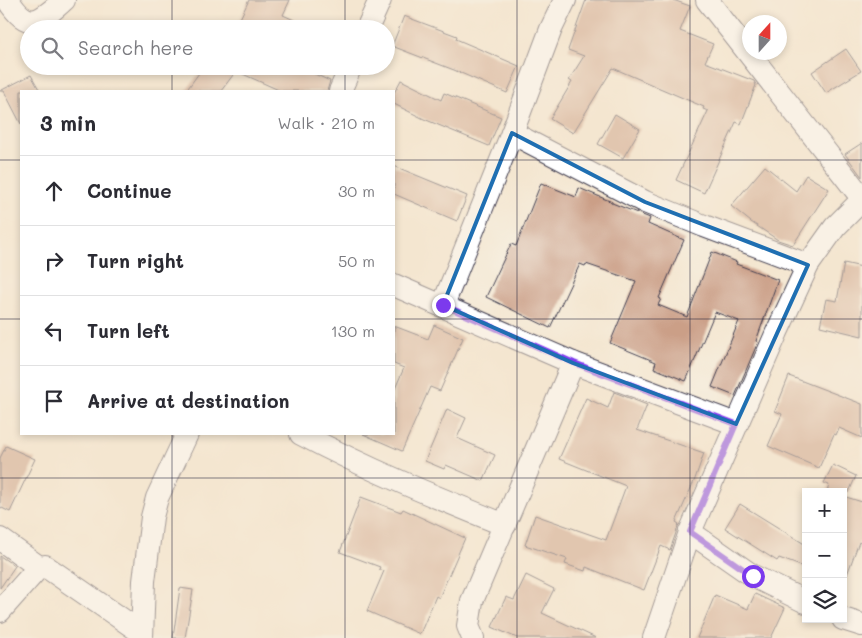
<!DOCTYPE html>
<meta charset="utf-8">
<style>
body{margin:0;font-family:Mali,sans-serif;background:#f2f2f3;color:#2b2b33}
.controls{position:absolute;right:15px;bottom:15px;display:grid;overflow:hidden;border-radius:0px;box-shadow:0 2px 8px #0003}
.controls button{width:45px;height:45px;display:grid;place-items:center;padding:0;border:0;border-bottom:1px solid #e1e1e2;background:#fff;color:#2b2b33;font:25px sans-serif}
.compass{position:absolute;left:742px;top:15px;width:45px;height:45px;border-radius:50%;background:#fff;box-shadow:0 2px 8px #0003;rotate:21deg}
.stop{position:absolute;width:15px;height:15px;margin:-11px;border:4px solid #7c3aed;border-radius:50%;background:#fff}
.stop.end{background:#7c3aed;border-color:#fff;box-shadow:0 1px 5px #0008}
.list{margin:0;padding:0;list-style:none}
h2{display:flex;justify-content:space-between;align-items:center;height:65px;margin:0;padding:0 20px;font-size:21px}
h2 small{font-size:16px;font-weight:400;color:#7c7c81}
.list li{display:grid;grid-template-columns:32px 1fr auto;gap:15px;align-items:center;box-sizing:border-box;height:70px;padding:0 20px;border-top:1px solid #e1e1e2}
.list b{display:block;font-size:19px;white-space:nowrap}
.list em{font-size:16px;font-style:normal;color:#7c7c81}
.icon{flex:none;width:28px;height:28px;fill:none;stroke:currentColor;stroke-width:2;stroke-linecap:round;stroke-linejoin:round}
.map{position:relative;flex:none;width:862px;height:638px;overflow:hidden}
.search{position:absolute;background:#fff;box-shadow:0 2px 8px #0003;left:20px;top:20px;width:375px;height:55px;display:flex;align-items:center;gap:12px;box-sizing:border-box;padding:0 18px;border-radius:28px;color:#7c7c81;font-size:19px}
.panel{position:absolute;background:#fff;box-shadow:0 2px 8px #0003;left:20px;top:90px;width:375px;height:345px;border-radius:0px}
.map>svg:first-child{display:block}
.building{fill:#cb9f87}
.lines{fill:none;stroke-linecap:round;stroke-linejoin:round}
.minor-casing{stroke:#423f51;stroke-width:24}
.minor{stroke:#fff;stroke-width:22}
.route{stroke:#7c3aed;stroke-width:6}
.marked{fill:none;stroke:#1f6fb2;stroke-width:4;stroke-linejoin:round}
.grid{fill:none;stroke:#22223b;stroke-width:1;stroke-opacity:0.55}
</style>
<div class="map">
<svg width="862" height="638" viewBox="0 0 862 638">
<rect width="100%" height="100%" fill="#f7f3e8"/>
<filter id="ink" filterUnits="userSpaceOnUse"><feTurbulence type="fractalNoise" baseFrequency=".02" numOctaves="2"/><feDisplacementMap in="SourceGraphic" scale="10" xChannelSelector="R" yChannelSelector="G"/><feConvolveMatrix kernelMatrix="1 2 1 2 8 2 1 2 1" color-interpolation-filters="sRGB"/></filter>
<filter id="wash" filterUnits="userSpaceOnUse"><feTurbulence type="fractalNoise" baseFrequency=".0096" numOctaves="4" result="noise"/><feDisplacementMap in="SourceGraphic" scale="20" xChannelSelector="R" yChannelSelector="G"/><feGaussianBlur stdDeviation="1.12" result="paint"/><feColorMatrix in="noise" values="0 0 0 0 0 0 0 0 0 0 0 0 0 0 0 0 0 1.4 0 .05"/><feComposite in="paint" operator="in"/></filter>
<g filter="url(#wash)">
<rect width="100%" height="100%" fill="#f4e6d0"/>
<g id="blocks">
<g class="building">
<polygon points="249,0 290,0 283,15 314,29 235,29"/>
<polygon points="586,0 673,0 690,6 680,31 713,44 705,62 754,81 756,85 741,124 736,122 704,193 676,180 708,111 703,109 704,107 613,68 573,133 550,119 572,82 569,80 584,56 568,50"/>
<polygon points="404,16 457,36 456,39 519,66 507,93 454,70 392,46"/>
<polygon points="846,49 861,71 826,93 812,72"/>
<polygon points="204,66 297,66 330,81 327,91 281,91 236,71 221,91 186,91"/>
<polygon points="31,75 40,91 21,91 21,124 4,91 0,91"/>
<polygon points="401,80 441,100 444,93 501,117 489,146 424,119 394,104 394,93"/>
<polygon points="615,114 640,129 623,158 598,144"/>
<polygon points="862,143 862,177 845,154"/>
<polygon points="394,166 467,196 457,221 394,194"/>
<polygon points="765,166 796,191 806,175 829,189 793,245 778,240 751,222 731,206"/>
<polygon points="541,183 576,197 579,188 612,202 612,203 650,218 648,224 684,240 659,298 661,299 658,305 687,317 712,252 737,262 736,264 778,280 756,341 758,342 735,396 712,387 739,321 715,312 686,381 654,368 656,362 610,343 636,281 586,264 585,266 580,264 550,328 486,297 511,244 516,246"/>
<polygon points="844,263 862,267 862,336 820,326 826,299 837,301"/>
<polygon points="434,325 463,338 440,391 430,387 402,451 363,434 394,434 394,391 404,368 394,364 394,326 428,339"/>
<polygon points="789,376 862,404 862,438 839,428 836,435 834,434 819,468 768,446 782,414 775,411"/>
<polygon points="614,392 647,405 637,430 704,453 695,479 676,522 679,524 670,550 661,546 644,590 586,567 585,571 565,564 567,559 525,545 535,515 606,540 626,486 559,459 586,398 608,408"/>
<polygon points="447,409 466,418 457,438 495,455 483,481 446,465 444,469 425,461"/>
<polygon points="6,446 35,459 10,512 0,507 0,458"/>
<polygon points="833,465 856,476 849,492 827,492 829,485 824,483"/>
<polygon points="843,496 862,502 862,544 859,542 845,580 843,580"/>
<polygon points="361,497 401,512 403,509 465,538 439,598 436,596 420,634 367,611 384,571 379,569 380,567 340,552"/>
<polygon points="740,504 806,545 806,568 779,558 777,561 725,528"/>
<polygon points="0,556 15,566 0,588"/>
<polygon points="526,575 554,589 542,613 596,638 517,638 492,627 506,597 514,600"/>
<polygon points="180,588 193,590 185,638 173,638"/>
<polygon points="755,594 785,608 771,638 697,638 715,595 748,609"/>
</g>
</g>
</g>
<g filter="url(#ink)">
<use href="#blocks" fill-opacity="0" stroke="#423f51" stroke-width="1"/>
<g class="lines">
<g class="minor-casing">
<g id="minor">
<path d="M8,0C29,33 40,21 64,0"/>
<polyline points="707,0 862,198"/>
<polyline points="367,29 380,0"/>
<polyline points="340,91 351,66"/>
<polyline points="512,133 645,202 704,226 808,265"/>
<polyline points="394,285 573,363 736,424"/>
<polyline points="443,305 512,133 551,29 565,0"/>
<path d="M301,434C367,469 435,497 505,525"/>
<polyline points="690,532 753,576 806,602"/>
<polyline points="0,539 39,567 45,566 142,633"/>
<polyline points="0,611 39,567"/>
<polyline points="843,619 862,625"/>
<polyline points="142,638 144,581 152,517 157,498 187,434"/>
<polyline points="473,638 468,626 472,601 573,363"/>
<polyline points="654,638 690,532 777,332 808,265 835,227 862,200"/>
</g>
</g>
<use href="#minor" class="minor"/>
</g>
</g>
<g class="lines" filter="url(#ink)">
<polyline class="route" points="443,305 574,363 736,424 690,532 753,576"/>
</g>
<path d="M0 0H862V638H0ZM512,133L645,202L808,265L736,424L573,363L443,305Z" fill="#f4e6d0" fill-opacity=".55" fill-rule="evenodd"/>
<path class="marked" d="M512,133L645,202L808,265L736,424L573,363L443,305Z"/>
<path class="grid" d="M172,0V29M345,0V29M517,0V638M690,0V638M172,66V91M345,66V91M0,160H21M394,160H862M0,319H21M394,319H862M172,434V638M345,434V638M0,478H862"/>
</svg>
<div class="controls">
<button>+</button>
<button>−</button>
<button><svg class="icon" aria-label="layers" viewBox="0 0 24 24"><path d="M12 4l9 5-9 5-9-5zM3 14l9 5 9-5"/></svg></button>
</div>
<svg class="compass" viewBox="-18 -18 36 36"><path d="M0-13l5 13h-10z" fill="#e53935"/><path d="M0 13l5-13h-10z" fill="#7c7c81"/></svg>
<div class="stop" style="left:753px;top:576px"></div>
<div class="stop end" style="left:443px;top:305px"></div>
<div class="search"><svg class="icon" aria-label="search" viewBox="0 0 24 24"><circle cx="10" cy="10" r="6"/><path d="M15 15l6 6"/></svg>Search here</div>
<section class="panel">
<h2>3 min<small>Walk · 210 m</small></h2>
<ul class="list">
<li><svg class="icon" aria-label="ahead" viewBox="0 0 24 24"><path d="M12 20V5M6 11l6-6 6 6"/></svg><div><b>Continue</b></div><em>30 m</em></li>
<li><svg class="icon" aria-label="right" viewBox="0 0 24 24"><path d="M7 20v-9h11M14 6l5 5-5 5"/></svg><div><b>Turn right</b></div><em>50 m</em></li>
<li><svg class="icon" aria-label="left" viewBox="0 0 24 24"><path d="M17 20v-9H6M10 6l-5 5 5 5"/></svg><div><b>Turn left</b></div><em>130 m</em></li>
<li><svg class="icon" aria-label="arrive" viewBox="0 0 24 24"><path d="M6 21V4h12l-3 4 3 4H6"/></svg><div><b>Arrive at destination</b></div></li>
</ul>
</section>
</div>
